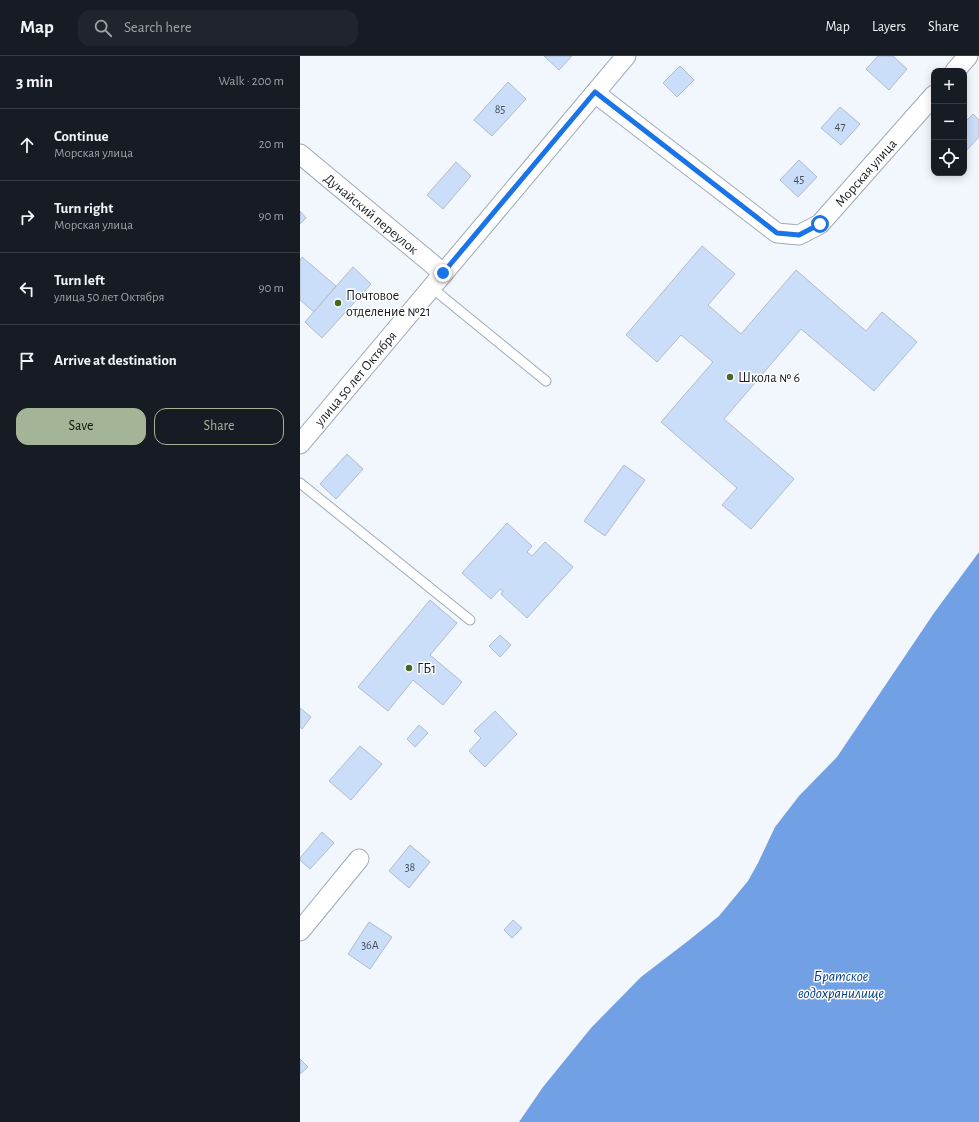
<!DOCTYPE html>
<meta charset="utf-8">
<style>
body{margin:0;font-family:"Alegreya Sans",sans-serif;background:#20242c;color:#f1f3f6}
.controls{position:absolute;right:12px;top:12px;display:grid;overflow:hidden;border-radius:8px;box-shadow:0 2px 10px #0003}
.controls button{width:36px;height:36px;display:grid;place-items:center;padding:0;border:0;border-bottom:1px solid #363941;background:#171b24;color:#f1f3f6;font:20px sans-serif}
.stop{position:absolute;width:12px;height:12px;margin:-9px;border:3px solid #1a73e8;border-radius:50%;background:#fff}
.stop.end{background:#1a73e8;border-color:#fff;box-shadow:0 1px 4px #0008}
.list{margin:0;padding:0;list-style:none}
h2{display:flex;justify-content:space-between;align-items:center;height:52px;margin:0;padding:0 16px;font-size:17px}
h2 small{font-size:13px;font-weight:400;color:#9ea1a6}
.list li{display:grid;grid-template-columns:26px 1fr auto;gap:12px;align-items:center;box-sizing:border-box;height:72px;padding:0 16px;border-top:1px solid #363941}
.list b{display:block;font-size:15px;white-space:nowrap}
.list p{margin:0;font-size:13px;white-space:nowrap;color:#9ea1a6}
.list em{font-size:13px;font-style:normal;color:#9ea1a6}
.actions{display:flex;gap:8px;padding:12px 16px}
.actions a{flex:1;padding:9px 0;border:1px solid #a4b597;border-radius:12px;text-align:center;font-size:14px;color:#a4b597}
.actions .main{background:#a4b597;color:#111}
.icon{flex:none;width:22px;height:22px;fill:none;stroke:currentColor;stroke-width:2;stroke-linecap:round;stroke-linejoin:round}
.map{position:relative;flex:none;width:679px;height:1066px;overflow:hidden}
header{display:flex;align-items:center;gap:24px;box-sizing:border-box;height:56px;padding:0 20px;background:#171b24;border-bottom:1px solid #363941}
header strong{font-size:19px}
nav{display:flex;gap:22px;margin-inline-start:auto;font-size:14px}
.search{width:280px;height:36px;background:#20242c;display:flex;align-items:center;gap:10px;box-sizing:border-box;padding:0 14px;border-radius:12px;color:#9ea1a6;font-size:15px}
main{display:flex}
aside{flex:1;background:#171b24}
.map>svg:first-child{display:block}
.water{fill:#71a0e4}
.building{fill:#cadefa;stroke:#b0bccc}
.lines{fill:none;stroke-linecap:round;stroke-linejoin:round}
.service-casing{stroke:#9faaba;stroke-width:11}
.minor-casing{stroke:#9faaba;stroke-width:21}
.service{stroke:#fff;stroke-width:9}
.minor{stroke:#fff;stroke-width:19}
.route{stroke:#1a73e8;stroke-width:5}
.poi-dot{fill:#466922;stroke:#fff;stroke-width:1.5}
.labels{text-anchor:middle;stroke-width:3;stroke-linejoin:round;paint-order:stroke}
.number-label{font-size:12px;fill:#444c57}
.street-label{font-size:14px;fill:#171b21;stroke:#fff}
.poi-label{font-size:14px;fill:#171b21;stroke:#fff;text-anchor:start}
.water-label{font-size:15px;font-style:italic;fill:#003e8c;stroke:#fff}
</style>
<header>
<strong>Map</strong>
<div class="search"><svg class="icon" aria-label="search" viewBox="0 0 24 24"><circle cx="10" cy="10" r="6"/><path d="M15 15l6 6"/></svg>Search here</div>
<nav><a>Map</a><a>Layers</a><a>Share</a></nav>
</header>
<main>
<aside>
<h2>3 min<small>Walk · 200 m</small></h2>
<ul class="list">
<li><svg class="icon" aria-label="ahead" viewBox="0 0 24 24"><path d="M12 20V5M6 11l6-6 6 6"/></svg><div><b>Continue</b><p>Морская улица</p></div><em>20 m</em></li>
<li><svg class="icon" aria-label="right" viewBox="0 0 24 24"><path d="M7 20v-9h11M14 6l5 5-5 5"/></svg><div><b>Turn right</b><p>Морская улица</p></div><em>90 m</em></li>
<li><svg class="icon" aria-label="left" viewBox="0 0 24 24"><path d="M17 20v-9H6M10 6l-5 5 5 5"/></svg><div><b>Turn left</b><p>улица 50 лет Октября</p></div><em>90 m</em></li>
<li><svg class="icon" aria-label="arrive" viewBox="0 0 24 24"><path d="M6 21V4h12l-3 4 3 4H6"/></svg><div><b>Arrive at destination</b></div></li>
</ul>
<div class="actions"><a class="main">Save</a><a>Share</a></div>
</aside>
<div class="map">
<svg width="679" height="1066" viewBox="0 0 679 1066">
<rect width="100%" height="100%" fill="#f2f6fd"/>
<polygon class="water" points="679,496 679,1066 219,1066 243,1031 291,972 341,921 388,885 419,860 448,825 458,807 475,771 499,740 537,701 634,557"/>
<g class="building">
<polygon points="244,0 272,0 259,14"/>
<polygon points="578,0 593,0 607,13 589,34 566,13"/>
<polygon points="380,10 394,24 377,41 363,27"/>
<polygon points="208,26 226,43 192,80 174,64"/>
<polygon points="540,51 560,68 541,89 521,72"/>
<polygon points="673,58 679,64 679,81 664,97 664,67"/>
<polygon points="499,104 517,121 498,141 480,124"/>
<polygon points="156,106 171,120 143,153 127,139"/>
<polygon points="0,155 6,162 0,168"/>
<polygon points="402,190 435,218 408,249 441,278 496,214 566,275 582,256 617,286 574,335 501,273 424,363 494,423 451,473 422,449 437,432 361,366 413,306 381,279 357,306 326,279"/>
<polygon points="2,201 36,230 14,256 0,244 0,204"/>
<polygon points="53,211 71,228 22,282 5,266"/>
<polygon points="47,398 63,413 36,443 20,428"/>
<polygon points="324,409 345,424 305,480 284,465"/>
<polygon points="207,467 232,490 227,496 232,500 245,486 273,511 227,562 201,538 203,535 200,533 191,543 162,517"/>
<polygon points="130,544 157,567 130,599 162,626 143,649 113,624 88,655 58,631"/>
<polygon points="200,579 211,589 200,601 189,590"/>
<polygon points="0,652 11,661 2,673 0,671"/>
<polygon points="195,655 217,678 185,711 169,695 181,682 174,675"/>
<polygon points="119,669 128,677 115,691 107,683"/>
<polygon points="60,690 82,708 51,744 29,725"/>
<polygon points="22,776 34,787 10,813 0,804 0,802"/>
<polygon points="110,789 130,806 109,832 89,815"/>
<polygon points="213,864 222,872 212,882 204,874"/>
<polygon points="69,866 92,881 70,913 48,898"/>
<polygon points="0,1003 8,1011 0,1018"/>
</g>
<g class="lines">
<g class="service-casing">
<g id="service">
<polyline points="132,232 246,325"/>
<polyline points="0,427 170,564"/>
</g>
</g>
<g class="minor-casing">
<g id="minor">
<polyline points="655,15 668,0"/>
<path id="s1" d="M295,37L477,177L499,179L520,168L634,39"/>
<path id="s2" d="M0,98L143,217"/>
<path id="s3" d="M0,388L326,0"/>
<polyline points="0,875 59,803"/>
</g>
</g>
<use href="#service" class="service"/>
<use href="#minor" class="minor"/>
</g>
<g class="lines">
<polyline class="route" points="143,217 295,36 477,177 499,179 520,168"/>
</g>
<g class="poi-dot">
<circle cx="38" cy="247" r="4"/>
<circle cx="430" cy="321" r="4"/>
<circle cx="109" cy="612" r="4"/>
</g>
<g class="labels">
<g class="number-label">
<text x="200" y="57">85</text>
<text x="540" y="74">47</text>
<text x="499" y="127">45</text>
<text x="110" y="815">38</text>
<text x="70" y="893">36А</text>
</g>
<g class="street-label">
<text dy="5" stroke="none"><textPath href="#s1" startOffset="344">Морская улица</textPath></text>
<text dy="5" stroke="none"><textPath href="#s2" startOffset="93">Дунайский переулок</textPath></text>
<text dy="5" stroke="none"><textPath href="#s3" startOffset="86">улица 50 лет Октября</textPath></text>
</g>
<g class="poi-label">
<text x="46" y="244">Почтовое<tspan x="46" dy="16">отделение №21</tspan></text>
<text x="438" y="326">Школа № 6</text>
<text x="117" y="617">ГБ1</text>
</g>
<g class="water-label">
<text x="541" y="925">Братское<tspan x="541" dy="17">водохранилище</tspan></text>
</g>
</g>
</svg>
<div class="controls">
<button>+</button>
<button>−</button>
<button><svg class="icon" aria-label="locate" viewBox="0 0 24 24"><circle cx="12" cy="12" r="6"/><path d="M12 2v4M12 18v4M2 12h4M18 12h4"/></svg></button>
</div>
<div class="stop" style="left:520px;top:168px"></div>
<div class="stop end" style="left:143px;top:217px"></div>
</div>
</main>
